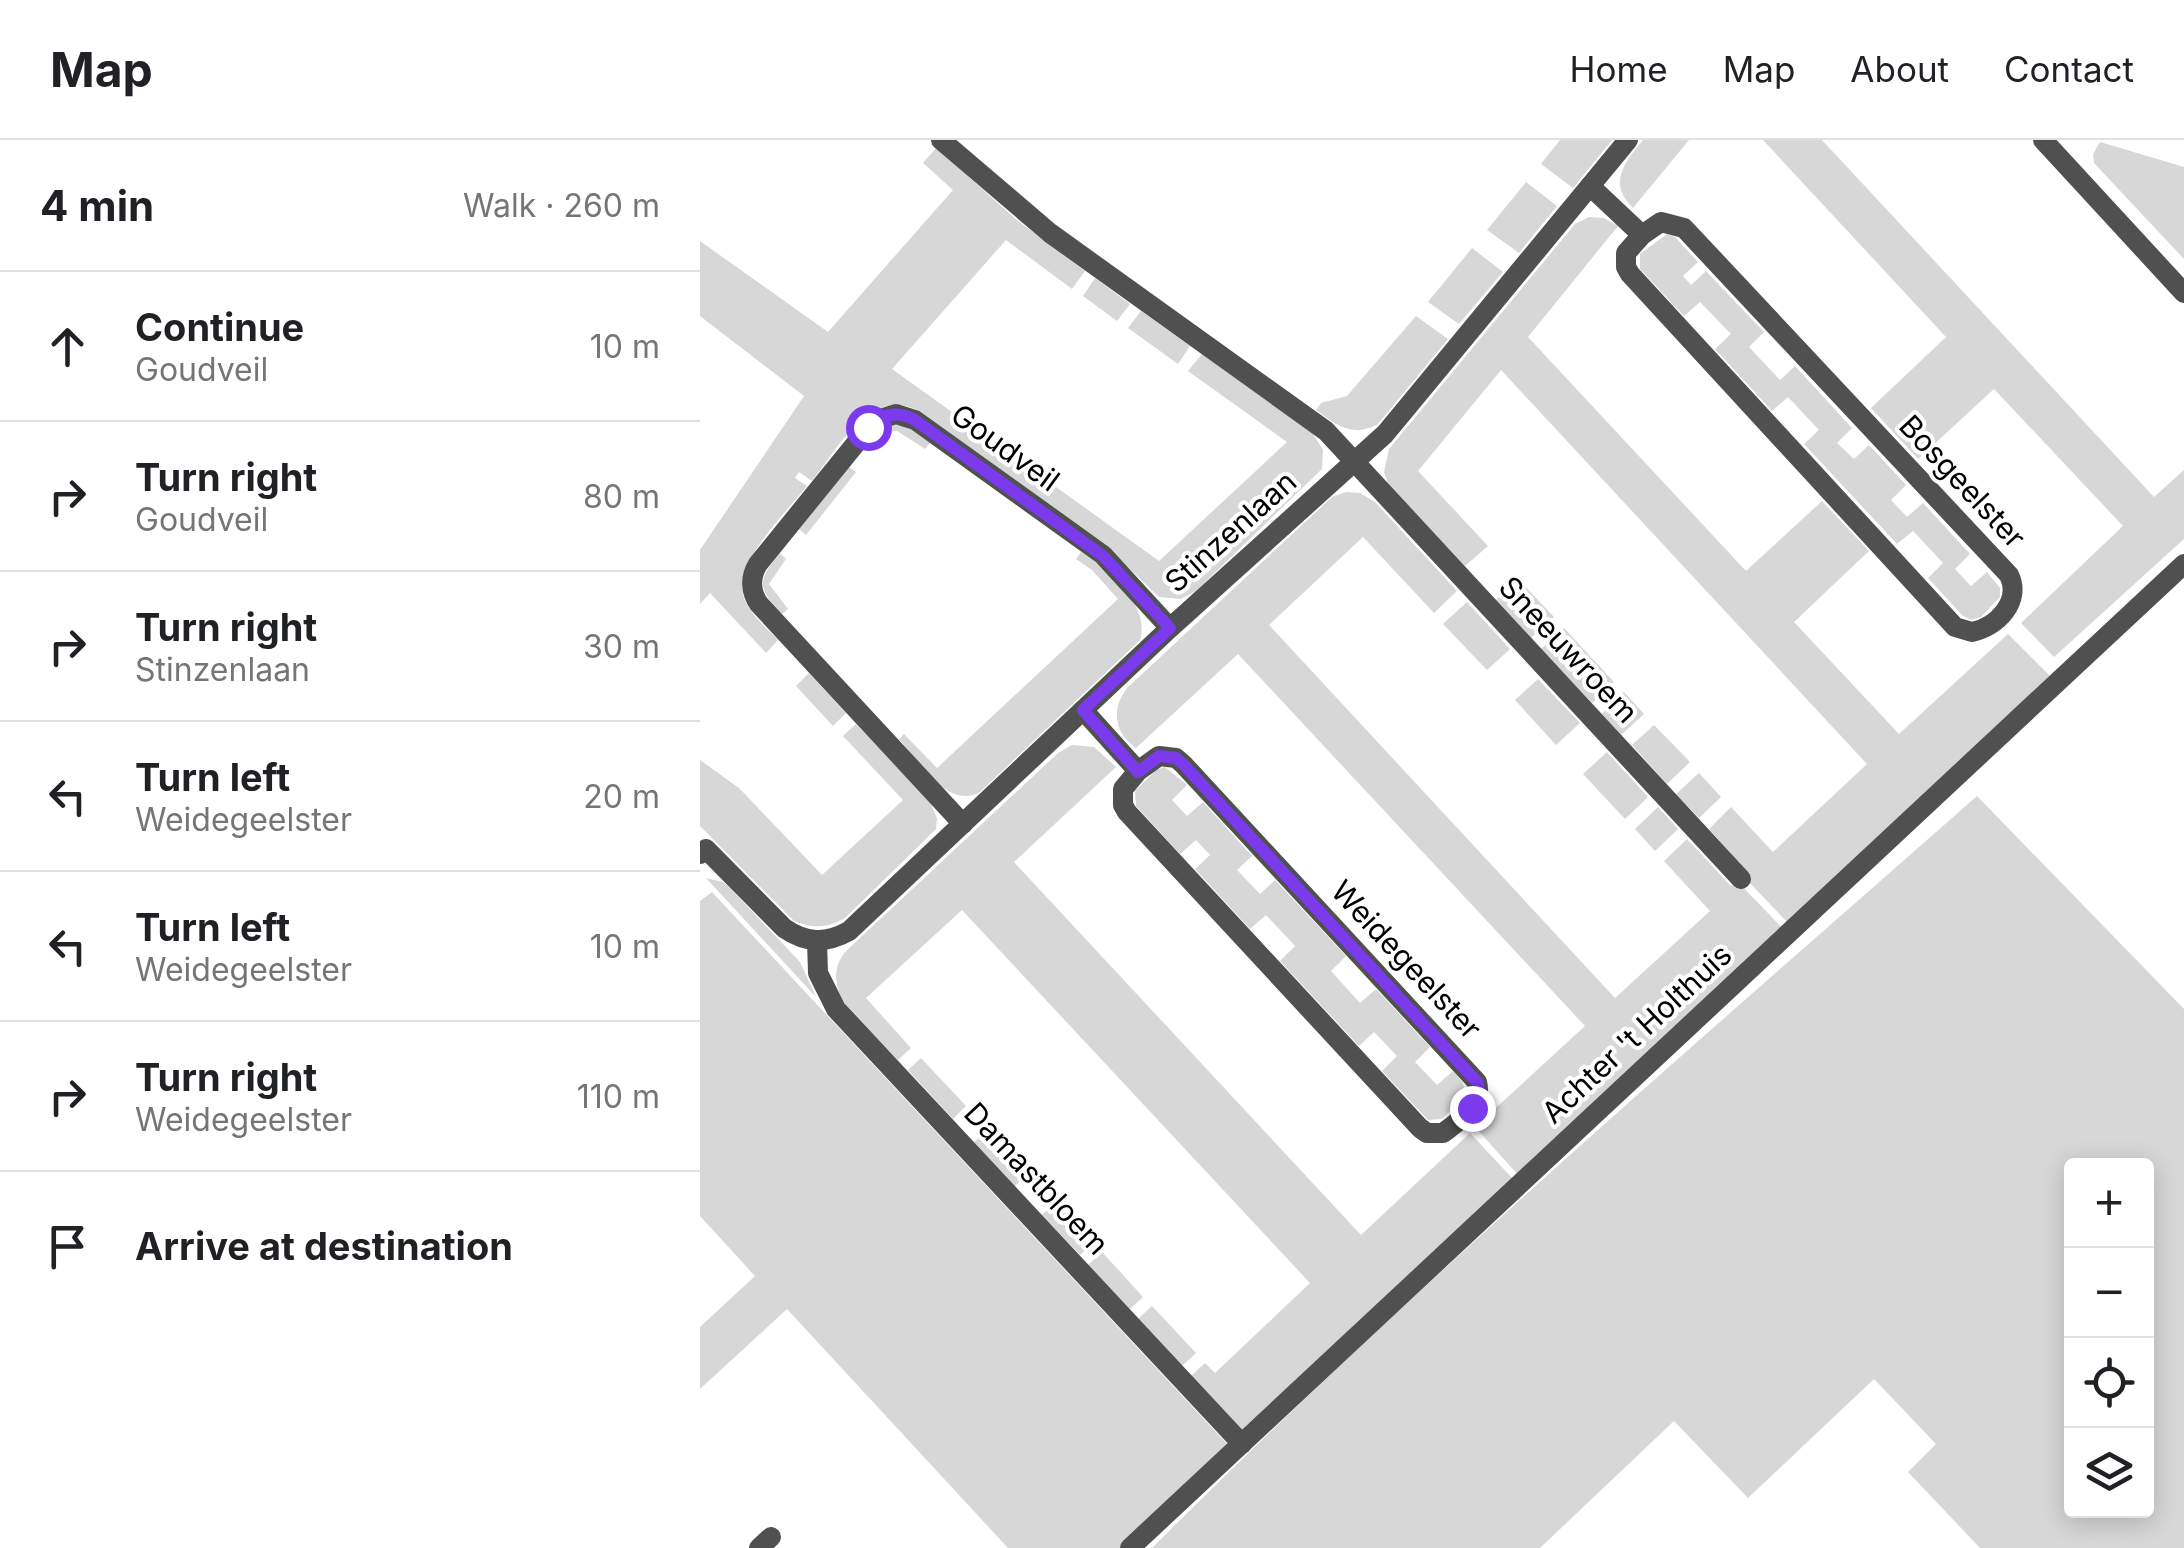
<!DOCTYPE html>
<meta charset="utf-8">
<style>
body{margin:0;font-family:Inter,sans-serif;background:#f6f6f6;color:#202124}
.controls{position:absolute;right:30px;bottom:30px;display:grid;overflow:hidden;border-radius:10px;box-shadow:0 5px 25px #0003}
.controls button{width:90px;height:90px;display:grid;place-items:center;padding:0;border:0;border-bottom:2px solid #e0e0e0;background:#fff;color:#202124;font:50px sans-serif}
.stop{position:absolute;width:30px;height:30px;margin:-22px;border:8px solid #7c3aed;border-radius:50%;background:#fff}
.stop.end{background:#7c3aed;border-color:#fff;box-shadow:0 2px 10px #0008}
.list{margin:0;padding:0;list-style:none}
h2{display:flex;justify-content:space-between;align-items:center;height:130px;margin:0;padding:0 40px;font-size:42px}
h2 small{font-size:32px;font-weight:400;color:#757577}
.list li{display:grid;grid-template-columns:65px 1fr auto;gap:30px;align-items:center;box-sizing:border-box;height:150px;padding:0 40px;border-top:2px solid #e0e0e0}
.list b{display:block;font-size:38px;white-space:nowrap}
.list p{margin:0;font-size:32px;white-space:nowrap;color:#757577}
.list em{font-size:32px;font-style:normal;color:#757577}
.icon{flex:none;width:55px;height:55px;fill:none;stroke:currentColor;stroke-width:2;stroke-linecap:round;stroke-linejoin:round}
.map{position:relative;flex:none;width:1484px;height:1408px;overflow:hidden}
header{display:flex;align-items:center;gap:60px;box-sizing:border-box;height:140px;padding:0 50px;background:#fff;border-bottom:2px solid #e0e0e0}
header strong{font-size:48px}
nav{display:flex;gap:55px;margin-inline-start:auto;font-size:35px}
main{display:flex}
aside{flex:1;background:#fff}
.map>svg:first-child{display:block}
.green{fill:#d7d7d7;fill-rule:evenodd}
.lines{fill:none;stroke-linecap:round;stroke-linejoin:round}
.street{stroke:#505050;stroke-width:20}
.route{stroke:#7c3aed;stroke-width:12}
.labels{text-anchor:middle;stroke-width:8;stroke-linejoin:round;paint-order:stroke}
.street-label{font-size:30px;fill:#000;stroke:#fff}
</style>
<header>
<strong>Map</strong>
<nav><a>Home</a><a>Map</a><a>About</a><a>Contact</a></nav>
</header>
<main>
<aside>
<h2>4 min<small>Walk · 260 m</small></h2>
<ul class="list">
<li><svg class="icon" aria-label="ahead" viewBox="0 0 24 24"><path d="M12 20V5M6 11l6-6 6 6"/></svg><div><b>Continue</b><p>Goudveil</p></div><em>10 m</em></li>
<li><svg class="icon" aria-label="right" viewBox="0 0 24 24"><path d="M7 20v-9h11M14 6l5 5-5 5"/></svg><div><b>Turn right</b><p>Goudveil</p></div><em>80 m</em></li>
<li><svg class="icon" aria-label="right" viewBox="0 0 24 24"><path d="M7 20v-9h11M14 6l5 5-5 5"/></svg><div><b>Turn right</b><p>Stinzenlaan</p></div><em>30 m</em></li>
<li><svg class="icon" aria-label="left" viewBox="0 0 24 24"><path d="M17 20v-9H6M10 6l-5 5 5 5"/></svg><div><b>Turn left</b><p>Weidegeelster</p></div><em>20 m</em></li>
<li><svg class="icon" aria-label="left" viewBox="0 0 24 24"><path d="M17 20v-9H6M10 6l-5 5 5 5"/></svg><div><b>Turn left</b><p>Weidegeelster</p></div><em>10 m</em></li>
<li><svg class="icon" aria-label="right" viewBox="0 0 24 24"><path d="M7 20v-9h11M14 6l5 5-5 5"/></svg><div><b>Turn right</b><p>Weidegeelster</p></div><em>110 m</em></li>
<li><svg class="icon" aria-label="arrive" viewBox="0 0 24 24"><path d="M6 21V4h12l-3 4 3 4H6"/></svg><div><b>Arrive at destination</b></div></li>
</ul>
</aside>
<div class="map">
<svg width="1484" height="1408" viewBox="0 0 1484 1408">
<rect width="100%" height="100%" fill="#fff"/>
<g class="green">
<polygon points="860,0 912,0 873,48 841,24"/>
<path d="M943,0H989L933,68C907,43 925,22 943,0Z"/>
<polygon points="1063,0 1122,0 1454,357 1484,330 1484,399 1354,517 1321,483 1423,386 1294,249 1218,319 1171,268 1246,197"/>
<polygon points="1400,2 1484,27 1484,119 1394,23 1393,14"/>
<path d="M236,8L318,81L385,131L372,149L306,100L192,229L459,421L587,302L488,231L502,214L613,294L623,310L622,329L496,451L481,459L459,457L408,408L220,271C169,246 139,307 112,341L99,332L95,338L107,346C87,372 32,423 44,458C50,475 67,488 78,500L66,513L10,453L0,464V410L104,256L0,176V101L128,192L253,50L223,23Z"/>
<polygon points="826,42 857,66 819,113 787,90"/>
<polygon points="889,77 904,78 918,86 828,197 1046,431 1122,361 1169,411 1094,482 1199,594 1308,494 1353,539 1089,784 1043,736 1047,731 1009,689 1031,667 1073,712 1167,624 801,230 718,331 788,406 765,426 688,344 684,332 689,309 875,84"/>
<polygon points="967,94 975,97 998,122 983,136 991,145 1006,131 1064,192 1049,207 1080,240 1095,226 1152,288 1137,303 1154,319 1169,305 1206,345 1191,360 1207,377 1223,363 1270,414 1255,429 1271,446 1287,432 1300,448 1300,457 1281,477 1271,480 1263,476 1228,438 1243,423 1213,391 1197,404 1104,304 1119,290 1088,257 1072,271 1015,209 1031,194 1000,162 984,176 940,129 940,114"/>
<polygon points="772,108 803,132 759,184 728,162"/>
<polygon points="395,138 430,164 417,181 383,156"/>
<polygon points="441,171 490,206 478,224 428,188"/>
<path d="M716,176L748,199L678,284C652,298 636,285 616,270L621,263L647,256Z"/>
<polygon points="197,284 209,288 230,303 225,309 197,291 189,292 175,308 168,303 183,287"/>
<polygon points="149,327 156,332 106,395 99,389"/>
<path d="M646,352L660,353L675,362L757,451L734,473L663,397L569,485L915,858L1010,771L964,721L987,699L1031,746L1037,741L1083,789L819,1036L775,987L885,886L538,514L436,608C414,593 411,569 427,548L632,357Z"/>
<path d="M381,412C408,430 451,465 440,500L280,652C247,670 219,621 199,599L204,594L237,628L418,459L392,430L376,419Z"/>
<path d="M80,413L86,419L69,444L88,469L82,474C57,448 57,441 80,413Z"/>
<polygon points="819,440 854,477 831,498 796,460"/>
<polygon points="767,462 810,509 787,530 743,484"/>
<polygon points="864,488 914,542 892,563 841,509"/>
<polygon points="109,533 146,573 133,586 96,546"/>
<polygon points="838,539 880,583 856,605 815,560"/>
<polygon points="924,552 944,574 921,595 902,574"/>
<path d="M156,584L230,662L237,678L236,689L145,778C128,788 113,789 94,781L0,686V620L39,648L122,735L203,660L143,596Z"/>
<polygon points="954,585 990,622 967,644 932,605"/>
<path d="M372,605L394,607L416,627L314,722L661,1095L770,993L814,1040L543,1293L491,1236L505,1223L515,1233L610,1143L262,770L166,858L211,908L198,920C172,893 114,853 145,812L358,613Z"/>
<polygon points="907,612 948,657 925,679 883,634"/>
<polygon points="465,627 487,645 472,660 487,676 503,662 552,716 537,730 560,754 575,740 646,816 631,831 660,863 676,849 730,907 715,922 737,945 753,931 763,943 765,956 742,979 728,980 682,931 697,916 674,892 659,906 580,821 595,806 566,775 550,789 495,729 510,715 496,700 480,714 436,666 435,651 456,630"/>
<polygon points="999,633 1021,657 999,678 976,654"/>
<path d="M1277,656L1484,869V1408H1280L1208,1332L1236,1304L1174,1239L1048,1358L974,1281L840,1408H452C715,1144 998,902 1277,656ZM1372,1026H1446V1370H1372Z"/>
<polygon points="958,667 978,689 955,711 935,689"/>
<polygon points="6,738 23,742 30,748 100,822 116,857"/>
<polygon points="12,752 529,1306 421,1408 308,1408 87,1169 0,1249 0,1187 55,1136 0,1076 0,761"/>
<polygon points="221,918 266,966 253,979 208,930"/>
<polygon points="288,990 328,1033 315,1046 274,1002"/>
<polygon points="355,1062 393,1103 380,1115 342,1075"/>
<polygon points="402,1112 443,1157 429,1170 388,1125"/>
<polygon points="452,1166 496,1213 482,1226 438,1179"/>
</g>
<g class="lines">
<g class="street">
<polyline points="241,0 350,93 626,291 1041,739"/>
<polyline points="1343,0 1484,153"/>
<path d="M890,46L942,95L926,113V127L930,134L1255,487L1272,492C1297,487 1322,461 1309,435L984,88L961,82L942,95"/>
<path d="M383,570L438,631L423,649V665L427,672L720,988L727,993H743C760,980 783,966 777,942L483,624L476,618L459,616L438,631"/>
<path d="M263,684L59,464C50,451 50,437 58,424L174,281L196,274L215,280L403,415L470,488"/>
<path d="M0,714L6,709L84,788C105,803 126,804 149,791L470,488L685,294L928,0"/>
<polyline points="117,801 118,833 136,869 542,1304"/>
<polyline points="59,1408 71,1397"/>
<polyline points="430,1408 1484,424"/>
</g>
</g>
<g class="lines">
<path class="route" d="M168,287C182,273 198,271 215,280L403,416L470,488L383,570L438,632L459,616L476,618L483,624L777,942L780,952L772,968"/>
</g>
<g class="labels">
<g class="street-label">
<text transform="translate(305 308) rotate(36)" y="10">Goudveil</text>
<text transform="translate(1262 342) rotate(47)" y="10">Bosgeelster</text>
<text transform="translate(531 392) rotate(-42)" y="10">Stinzenlaan</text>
<text transform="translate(868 510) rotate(47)" y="10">Sneeuwroem</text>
<text transform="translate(706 820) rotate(47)" y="10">Weidegeelster</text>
<text transform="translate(937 894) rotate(-43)" y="10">Achter 't Holthuis</text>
<text transform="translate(336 1039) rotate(47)" y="10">Damastbloem</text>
</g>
</g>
</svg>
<div class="controls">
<button>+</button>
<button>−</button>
<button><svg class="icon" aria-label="locate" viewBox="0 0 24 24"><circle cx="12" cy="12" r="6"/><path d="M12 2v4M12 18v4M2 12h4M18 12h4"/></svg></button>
<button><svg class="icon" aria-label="layers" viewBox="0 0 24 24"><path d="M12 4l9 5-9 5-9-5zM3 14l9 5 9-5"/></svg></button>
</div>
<div class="stop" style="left:168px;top:287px"></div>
<div class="stop end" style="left:772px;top:968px"></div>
</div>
</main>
